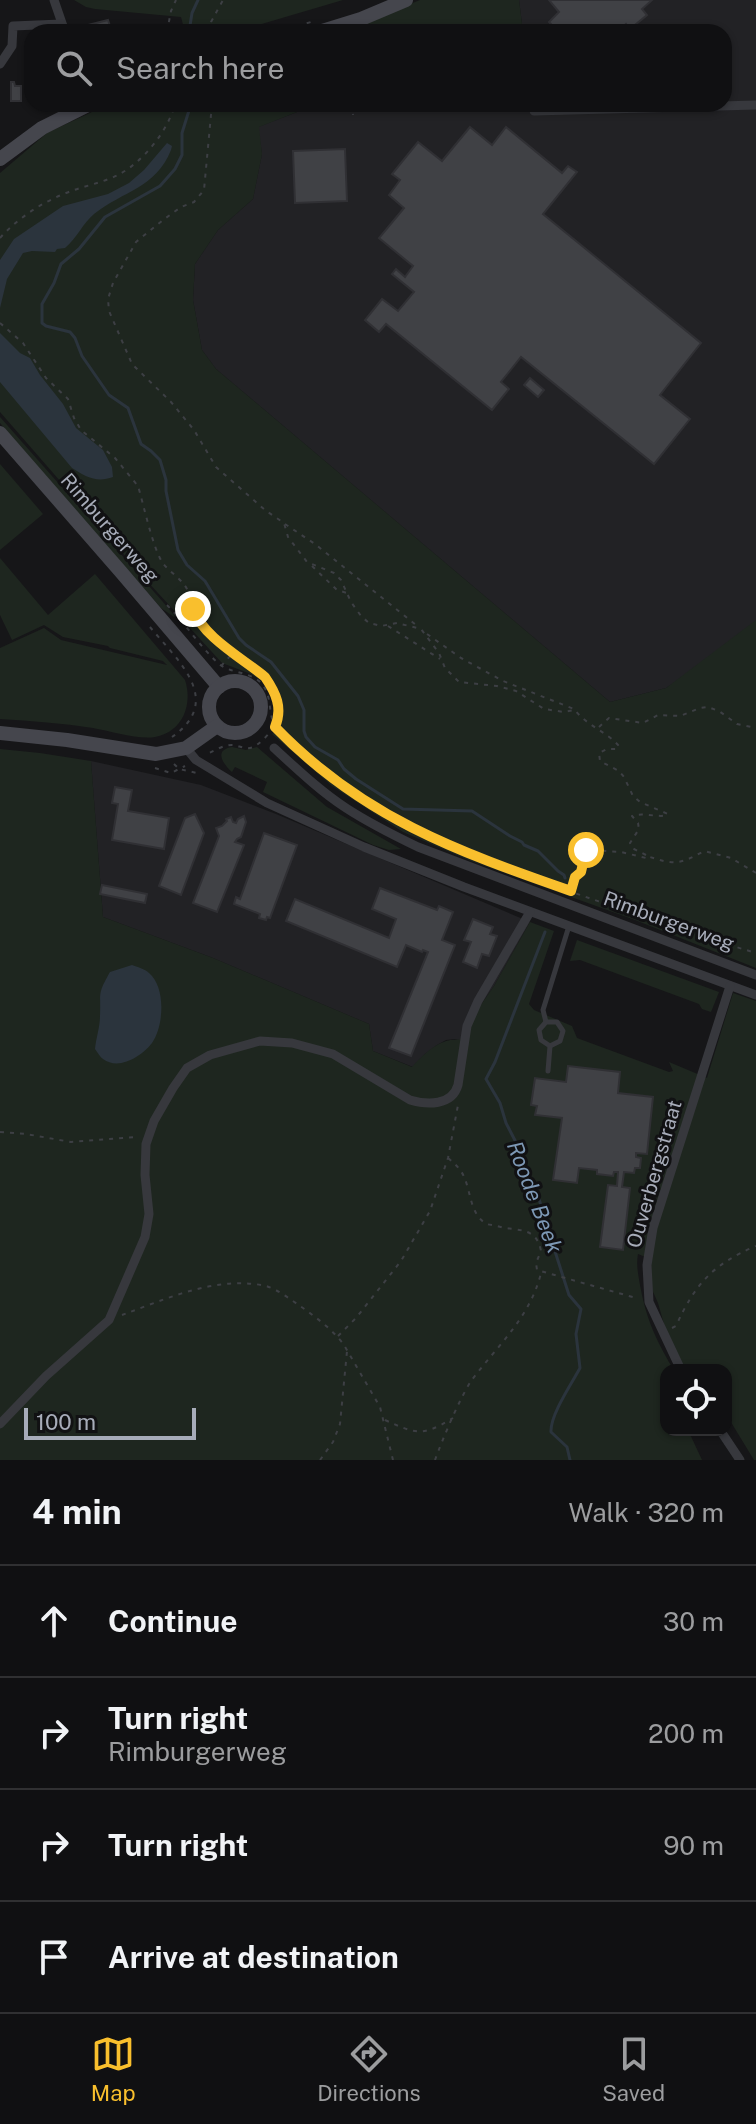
<!DOCTYPE html>
<meta charset="utf-8">
<style>
body{margin:0;font-family:"Public Sans",sans-serif;background:#19191b;color:#f1f3f6}
.controls{position:absolute;right:24px;bottom:24px;display:grid;overflow:hidden;border-radius:16px;box-shadow:0 2px 6px #0004}
.controls button{width:72px;height:72px;display:grid;place-items:center;padding:0;border:0;border-bottom:2px solid #303032;background:#101012;color:#f1f3f6;font:40px sans-serif}
.scale{position:absolute;left:24px;bottom:20px;width:172px;box-sizing:border-box;padding-left:8px;border:4px solid #a7acb9;border-top:0;font-size:22px;line-height:28px;white-space:nowrap;color:#a7acb9;-webkit-text-stroke:6px #111113;paint-order:stroke}
.stop{position:absolute;width:24px;height:24px;margin:-18px;border:6px solid #f9bf2d;border-radius:50%;background:#fff}
.stop.end{background:#f9bf2d;border-color:#fff;box-shadow:0 2px 8px #0008}
.list{margin:0;padding:0;list-style:none}
h2{display:flex;justify-content:space-between;align-items:center;height:104px;margin:0;padding:0 32px;font-size:34px}
h2 small{font-size:26px;font-weight:400;color:#9c9d9f}
.list li{display:grid;grid-template-columns:52px 1fr auto;gap:24px;align-items:center;box-sizing:border-box;height:112px;padding:0 32px;border-top:2px solid #303032}
.list b{display:block;font-size:30px;white-space:nowrap}
.list p{margin:0;font-size:26px;white-space:nowrap;color:#9c9d9f}
.list em{font-size:26px;font-style:normal;color:#9c9d9f}
.icon{flex:none;width:44px;height:44px;fill:none;stroke:currentColor;stroke-width:2;stroke-linecap:round;stroke-linejoin:round}
.map{position:relative;flex:none;width:756px;height:1460px;overflow:hidden}
.search{position:absolute;background:#101012;box-shadow:0 2px 6px #0004;left:24px;right:24px;top:24px;height:88px;display:flex;align-items:center;gap:20px;box-sizing:border-box;padding:0 28px;border-radius:24px;color:#9c9d9f;font-size:30px}
.sheet{height:552px;background:#101012}
nav{display:flex;justify-content:space-around;align-items:center;box-sizing:border-box;height:112px;border-top:2px solid #303032;background:#101012;font-size:22px;color:#9c9d9f}
nav a{display:grid;justify-items:center;gap:4px}
nav .on{color:#f9bf2d}
.map>svg:first-child{display:block}
.built{fill:#222225}
.green{fill:#1e261f}
.water{fill:#2b343d}
.lines{fill:none;stroke-linecap:round;stroke-linejoin:round}
.stream{stroke:#2b343d;stroke-width:3}
.building{fill:#404145;stroke:#303034;stroke-width:2}
.path{stroke:#3d3f44;stroke-width:2;stroke-dasharray:4 6;stroke-linecap:butt}
.lane{stroke:#37383d;stroke-width:5}
.street{stroke:#37383d;stroke-width:9}
.secondary{stroke:#45464d;stroke-width:14}
.route{stroke:#f9bf2d;stroke-width:10}
.labels{text-anchor:middle;stroke-width:6;stroke-linejoin:round;paint-order:stroke}
.street-label{font-size:20px;fill:#a7acb9;stroke:#111113}
.water-label{font-size:22px;font-style:italic;fill:#7d98b5;stroke:#111113}
</style>
<div class="map">
<svg width="756" height="1460" viewBox="0 0 756 1460">
<rect width="100%" height="100%" fill="#161618"/>
<g class="built">
<polygon points="519,0 756,0 756,630 666,688 610,702 216,369 202,350 193,300 195,264 218,230 253,199 262,154 258,127 297,112 333,104 724,104 724,32 523,32"/>
<polygon points="91,761 201,785 276,814 530,922 494,986 469,1022 463,1041 455,1039 446,1040 437,1045 425,1054 413,1067 373,1051 369,1024 213,958 103,917"/>
</g>
<g class="green">
<polygon points="74,0 343,0 235,32 185,32 181,17 95,9 86,7"/>
<polygon points="420,0 519,0 523,32 343,32"/>
<polygon points="117,104 465,104 466,108 297,112 259,127 262,154 253,199 218,230 195,264 193,300 202,350 216,369 610,702 666,688 756,620 756,968 635,920 471,861 403,832 332,786 272,734 279,728 270,694 262,681 251,674 222,663 147,581 0,412 0,173 47,133 92,112"/>
<polygon points="0,417 170,610 175,616 174,617 161,608 0,423"/>
<polygon points="0,464 43,514 0,550"/>
<path d="M0,558L48,615L95,574L185,680C193,704 183,732 155,737C139,740 110,731 93,728C62,723 31,721 0,719V648L44,628L61,640L167,665L163,661L110,648L108,646L63,637L44,625L12,640L0,615Z"/>
<path d="M232,747L246,750L257,747L327,807L401,849L389,850L373,845L263,792L267,782L235,767L232,772C222,763 214,750 232,747Z"/>
<path d="M0,749L40,753L91,761L103,917L213,958L369,1024L373,1051L412,1067C426,1052 441,1037 463,1040L469,1022L494,986L530,922L554,931L529,1004L534,1010L572,1026L577,1038L669,1072L673,1071L669,1062L707,1078L733,993L756,1001V1460H754L726,1414V1370H684L666,1331L658,1303L650,1285L648,1258L638,1254C636,1264 638,1274 640,1285C646,1318 655,1338 672,1367L662,1374L666,1382V1430H688L702,1460H0Z"/>
<polygon points="577,940 719,992 711,1012 702,1009 699,1004 580,960 570,961"/>
</g>
<g class="water">
<path d="M167,143L172,146L171,150C156,188 123,191 94,214C83,223 77,238 65,248L57,249L55,252L32,251L23,253L7,279L0,308V260L14,239L63,206L108,194L129,183L144,170Z"/>
<path d="M0,333L20,353L30,358L40,375L63,404L76,428L103,450L112,467L113,477C97,483 86,477 72,468L0,382Z"/>
<path d="M132,965C137,967 145,969 149,973C166,987 164,1026 152,1043C142,1056 119,1071 103,1059C100,1057 98,1053 95,1049C96,1038 100,1027 100,1016C101,992 97,995 110,972Z"/>
</g>
<g class="lines">
<g class="stream">
<polyline points="189,32 192,13 198,0"/>
<polyline points="191,104 182,133 182,155 175,169 160,186 105,217 79,249 61,264 54,283 42,304 42,323 46,326 70,332 75,338 82,356 109,395 128,408 141,444 151,451 160,460 166,480 166,491 178,550 187,565 205,581 239,638 246,645 271,662 298,696 304,710 304,731 306,737 315,747 338,760 344,769 356,779 403,809 472,811 510,836 522,842 524,845 538,851 558,871 564,875 565,878"/>
<path d="M545,932L495,1062L486,1079L500,1103L506,1123L521,1152L522,1161L537,1192L544,1216L549,1222L552,1242L569,1295L581,1309L576,1334L580,1368C572,1383 550,1415 551,1432L567,1447L570,1460"/>
</g>
</g>
<g class="building">
<polygon points="549,0 652,0 642,9 647,15 630,29 626,24 617,32 577,32 573,28 568,32 558,32 549,22 559,12"/>
<polygon points="108,20 112,32 89,32 88,25"/>
<polygon points="11,82 14,82 15,86 21,86 21,101 11,101"/>
<polygon points="470,127 492,145 506,127 562,173 568,166 577,172 543,214 701,343 660,395 690,419 654,464 521,357 501,382 509,389 492,410 386,324 379,332 365,320 382,299 398,311 414,292 392,274 396,269 405,277 413,266 379,238 404,208 389,195 400,180 392,174 418,142 442,161"/>
<polygon points="345,149 347,201 295,203 293,151"/>
<polygon points="530,378 544,390 538,397 524,385"/>
<polygon points="115,787 132,790 128,811 169,818 164,849 112,840 118,804 112,803"/>
<polygon points="195,814 204,833 181,895 159,886 185,818"/>
<polygon points="244,816 246,822 241,837 237,839 235,842 244,845 217,912 193,903 219,836 216,828 222,826 227,821 226,819 231,817 233,822 236,823 238,819"/>
<polygon points="264,833 297,845 270,918 267,917 266,920 259,918 260,914 234,904 236,897 240,899"/>
<polygon points="102,885 147,894 145,903 100,894"/>
<polygon points="380,888 437,910 439,906 453,912 442,940 455,945 411,1056 389,1048 428,952 423,950 422,952 406,945 397,967 286,921 295,899 389,938 396,919 372,909"/>
<polygon points="473,919 493,927 490,934 497,936 489,956 482,954 477,968 463,962 471,942 464,940"/>
<polygon points="568,1066 620,1072 618,1093 653,1097 647,1154 636,1153 636,1157 641,1158 640,1168 635,1168 634,1173 624,1172 622,1187 630,1188 623,1250 600,1247 608,1185 617,1186 618,1172 614,1172 613,1176 597,1174 597,1170 579,1168 577,1183 553,1180 562,1118 535,1115 537,1106 531,1105 535,1078 566,1082"/>
</g>
<g class="lines">
<g class="path">
<polyline points="167,32 171,11 176,0"/>
<polyline points="210,32 211,22 223,0"/>
<polyline points="278,32 311,22"/>
<path d="M212,104L204,190L194,202L181,207L163,220L136,242L113,283L108,299L109,311L132,364L171,402L194,430L216,467L265,510L284,523L288,537L307,562L334,573L341,580L351,602L361,616L369,623L381,626L397,623L421,629L439,653L445,668L459,682L497,686L516,691L544,709L564,712L575,710C587,726 606,731 619,746L617,749H607L599,753L600,761L619,771L624,777L633,796L640,802L668,814"/>
<polyline points="352,104 353,115"/>
<path d="M0,238C18,218 41,203 66,193C83,186 102,183 118,175C143,162 168,131 175,104"/>
<path d="M0,323L23,343L46,378L68,399L74,418L81,430L115,458L138,486C144,506 152,545 162,562C169,572 181,578 187,589C192,598 191,609 196,618C213,648 298,680 276,724C272,731 258,747 250,748C243,749 238,745 232,745C223,745 216,750 209,753"/>
<polyline points="285,524 315,544 416,625"/>
<polyline points="312,566 337,590 347,593"/>
<path d="M167,605C185,623 200,647 219,664C231,674 251,671 262,684C272,696 268,711 274,724C280,738 305,757 317,766C391,827 477,858 566,890C629,912 692,934 756,953"/>
<polyline points="388,626 440,659"/>
<path d="M150,627C177,660 225,700 172,737"/>
<polyline points="427,634 461,658 503,681 574,709"/>
<polyline points="221,666 233,653"/>
<polyline points="599,727 609,718 643,723 658,715 680,716 700,708 708,707 719,711 737,724 756,728"/>
<polyline points="174,764 179,769 197,773"/>
<polyline points="155,768 171,773 185,766"/>
<path d="M646,855L632,848L630,843L639,829L638,823L632,816C643,812 658,818 668,815"/>
<path d="M572,890L575,877L581,872L586,850H591L621,852L646,858L647,856C674,865 679,865 704,851L731,858L756,873"/>
<polyline points="0,1132 26,1134 71,1142 136,1137"/>
<path d="M448,1158C455,1164 461,1169 464,1177C471,1192 470,1213 485,1223C487,1225 494,1225 497,1226C516,1232 536,1225 541,1251L536,1263L537,1270L636,1298"/>
<path d="M122,1315C166,1299 217,1275 266,1286C279,1290 291,1300 303,1308C318,1319 333,1330 344,1345L380,1407L393,1460"/>
<path d="M672,1328L676,1326C695,1284 713,1264 756,1246"/>
<polyline points="338,1336 356,1318 401,1261 430,1211 448,1158 458,1105"/>
<path d="M385,1420C416,1434 422,1437 453,1418"/>
<polyline points="320,1460 333,1442 340,1424 347,1351"/>
<path d="M435,1460C443,1438 459,1400 471,1381C497,1346 530,1318 541,1273"/>
</g>
<g class="lane">
<polyline points="546,1022 543,1010 569,926"/>
<polygon points="546,1022 557,1022 563,1031 560,1041 550,1046 541,1040 539,1030"/>
<polyline points="548,1071 550,1046"/>
</g>
<g class="street">
<polyline points="54,0 65,32"/>
<polyline points="0,64 12,46 13,26 61,24"/>
<polyline points="534,111 756,105"/>
<polyline points="186,748 196,760 267,803 364,847 464,887 756,995"/>
<path d="M274,748C297,769 320,791 346,808C369,823 393,835 418,847L756,975"/>
<polyline points="681,1370 649,1302 647,1265 653,1228 730,986"/>
<path d="M0,1424L46,1376L109,1320L145,1237L149,1214L145,1175L146,1144L154,1121L173,1088L187,1068L210,1055L260,1041L292,1043L333,1054L410,1100C427,1105 452,1106 458,1085L467,1026L478,1001L530,912"/>
<polyline points="720,1430 740,1460"/>
</g>
<g class="secondary">
<polyline points="319,32 361,19 406,0"/>
<polyline points="0,159 42,128 90,104"/>
<polyline points="0,433 121,572 219,687"/>
<circle cx="235" cy="707" r="26"/>
<polyline points="0,733 67,740 156,754 186,748 217,726"/>
</g>
</g>
<g class="lines">
<path class="route" d="M193,609C203,637 242,658 265,677C276,693 283,708 275,727C362,817 456,851 571,891L575,877L581,872L586,850"/>
</g>
<g class="labels">
<g class="street-label">
<text transform="translate(110 528) rotate(49)" y="7">Rimburgerweg</text>
<text transform="translate(669 921) rotate(20)" y="7">Rimburgerweg</text>
<text transform="translate(654 1174) rotate(-74)" y="7">Ouverbergstraat</text>
</g>
<g class="water-label">
<text transform="translate(535 1197) rotate(69)" y="8">Roode Beek</text>
</g>
</g>
</svg>
<div class="controls">
<button><svg class="icon" aria-label="locate" viewBox="0 0 24 24"><circle cx="12" cy="12" r="6"/><path d="M12 2v4M12 18v4M2 12h4M18 12h4"/></svg></button>
</div>
<div class="scale">100 m</div>
<div class="stop" style="left:586px;top:850px"></div>
<div class="stop end" style="left:193px;top:609px"></div>
<div class="search"><svg class="icon" aria-label="search" viewBox="0 0 24 24"><circle cx="10" cy="10" r="6"/><path d="M15 15l6 6"/></svg>Search here</div>
</div>
<section class="sheet">
<h2>4 min<small>Walk · 320 m</small></h2>
<ul class="list">
<li><svg class="icon" aria-label="ahead" viewBox="0 0 24 24"><path d="M12 20V5M6 11l6-6 6 6"/></svg><div><b>Continue</b></div><em>30 m</em></li>
<li><svg class="icon" aria-label="right" viewBox="0 0 24 24"><path d="M7 20v-9h11M14 6l5 5-5 5"/></svg><div><b>Turn right</b><p>Rimburgerweg</p></div><em>200 m</em></li>
<li><svg class="icon" aria-label="right" viewBox="0 0 24 24"><path d="M7 20v-9h11M14 6l5 5-5 5"/></svg><div><b>Turn right</b></div><em>90 m</em></li>
<li><svg class="icon" aria-label="arrive" viewBox="0 0 24 24"><path d="M6 21V4h12l-3 4 3 4H6"/></svg><div><b>Arrive at destination</b></div></li>
</ul>
</section>
<nav>
<a class="on"><svg class="icon" aria-label="map" viewBox="0 0 24 24"><path d="M3 6l6-2 6 2 6-2v14l-6 2-6-2-6 2zM9 4v14M15 6v14"/></svg>Map</a>
<a><svg class="icon" aria-label="directions" viewBox="0 0 24 24"><path d="M12 3l9 9-9 9-9-9zM9 14v-3h6M13 9l2 2-2 2"/></svg>Directions</a>
<a><svg class="icon" aria-label="saved" viewBox="0 0 24 24"><path d="M7 4h10v16l-5-4-5 4z"/></svg>Saved</a>
</nav>
